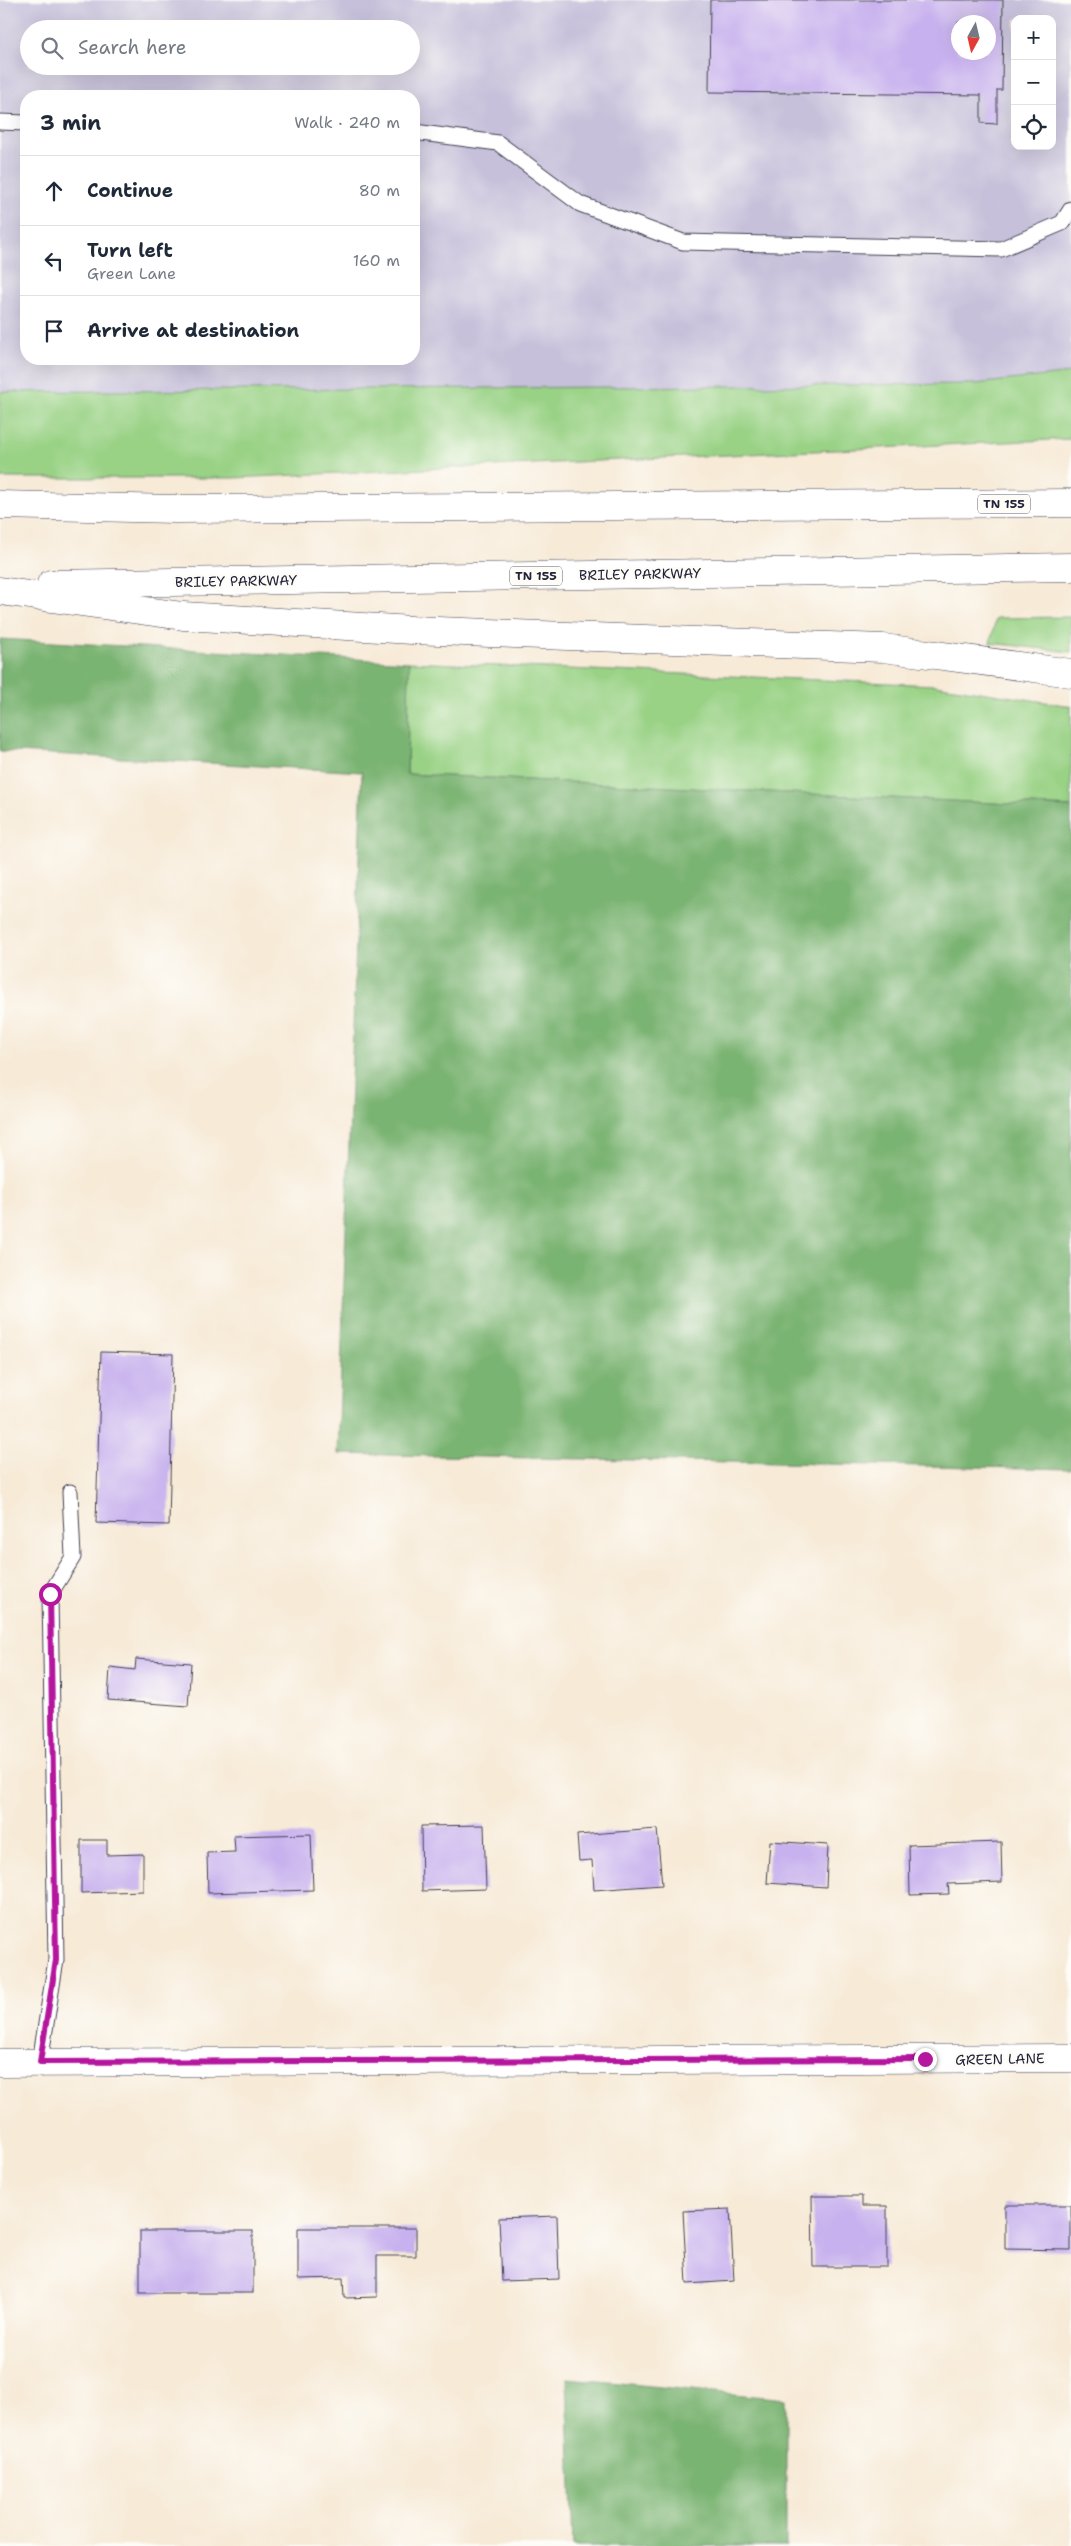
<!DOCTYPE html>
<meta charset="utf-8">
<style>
body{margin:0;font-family:"Shantell Sans",sans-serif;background:#f6f6f7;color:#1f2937}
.controls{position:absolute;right:15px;top:15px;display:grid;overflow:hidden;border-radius:10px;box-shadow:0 5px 20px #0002}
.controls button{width:45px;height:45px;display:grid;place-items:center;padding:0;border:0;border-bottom:1px solid #e0e1e3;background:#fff;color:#1f2937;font:25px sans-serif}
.compass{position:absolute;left:951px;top:15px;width:45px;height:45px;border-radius:50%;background:#fff;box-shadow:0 5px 20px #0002;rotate:188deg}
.stop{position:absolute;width:15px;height:15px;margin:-11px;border:4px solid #b5179e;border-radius:50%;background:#fff}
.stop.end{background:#b5179e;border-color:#fff;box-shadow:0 1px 5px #0008}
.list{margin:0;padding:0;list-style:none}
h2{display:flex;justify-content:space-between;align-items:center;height:65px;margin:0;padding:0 20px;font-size:21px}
h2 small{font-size:16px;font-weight:400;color:#747a83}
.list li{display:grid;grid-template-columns:32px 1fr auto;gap:15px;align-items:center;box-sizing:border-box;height:70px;padding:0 20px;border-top:1px solid #e0e1e3}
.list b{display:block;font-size:19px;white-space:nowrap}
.list p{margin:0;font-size:16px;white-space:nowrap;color:#747a83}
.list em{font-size:16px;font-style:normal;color:#747a83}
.icon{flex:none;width:28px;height:28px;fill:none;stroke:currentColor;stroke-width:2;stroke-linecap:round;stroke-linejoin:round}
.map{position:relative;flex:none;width:1071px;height:2546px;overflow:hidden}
.search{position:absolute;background:#fff;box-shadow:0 5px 20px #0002;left:20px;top:20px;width:400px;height:55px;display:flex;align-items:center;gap:12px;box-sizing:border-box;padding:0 18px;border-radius:28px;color:#747a83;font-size:19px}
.panel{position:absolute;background:#fff;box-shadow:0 5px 20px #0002;left:20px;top:90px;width:400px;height:275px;border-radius:20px}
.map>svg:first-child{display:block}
.industrial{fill:#c6c0da;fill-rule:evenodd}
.green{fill:#99d285;stroke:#5e7a60}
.forest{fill:#7ab472;stroke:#4e6b56}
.building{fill:#c7b1ee;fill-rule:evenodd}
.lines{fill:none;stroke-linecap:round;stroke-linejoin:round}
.service-casing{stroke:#424052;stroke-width:17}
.minor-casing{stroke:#424052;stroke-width:29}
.motorway-casing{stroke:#424052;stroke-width:29}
.service{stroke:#fff;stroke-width:15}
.minor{stroke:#fff;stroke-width:28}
.motorway{stroke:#fff;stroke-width:28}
.route{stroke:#b5179e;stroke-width:6}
.labels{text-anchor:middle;stroke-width:5;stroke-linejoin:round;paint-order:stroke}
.shield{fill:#fdfcf7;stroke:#646373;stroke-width:1}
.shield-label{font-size:12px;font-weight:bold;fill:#22223b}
.street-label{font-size:14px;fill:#22223b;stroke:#fdfcf7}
</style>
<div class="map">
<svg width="1071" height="2546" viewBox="0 0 1071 2546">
<rect width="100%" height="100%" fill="#fdfcf7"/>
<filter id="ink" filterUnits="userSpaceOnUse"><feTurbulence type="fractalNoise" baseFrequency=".02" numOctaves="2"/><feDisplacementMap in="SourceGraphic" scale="10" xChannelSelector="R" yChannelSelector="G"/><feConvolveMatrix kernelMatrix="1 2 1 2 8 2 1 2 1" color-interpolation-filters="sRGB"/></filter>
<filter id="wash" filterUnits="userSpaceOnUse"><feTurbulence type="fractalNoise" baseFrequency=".0096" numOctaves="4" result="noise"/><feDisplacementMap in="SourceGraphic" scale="20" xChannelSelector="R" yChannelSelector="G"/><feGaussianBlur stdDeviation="1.12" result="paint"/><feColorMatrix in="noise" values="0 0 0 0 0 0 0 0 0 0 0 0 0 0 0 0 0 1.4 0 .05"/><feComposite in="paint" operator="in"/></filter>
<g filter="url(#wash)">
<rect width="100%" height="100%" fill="#f7ead7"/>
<path class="industrial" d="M0,0H1071V373L976,384L0,392ZM1015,19H1052V146H1015ZM958,22H988V52H958ZM29,29H411V66H29ZM26,96H414V359H26Z"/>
<g class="green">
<polygon points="1071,373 1071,439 233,478 0,478 0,392 976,384"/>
<polygon points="1071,617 1071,652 990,643 996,618"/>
<polygon points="409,662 935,685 1071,706 1071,807 407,774"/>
</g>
<g class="forest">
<polygon points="0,639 409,662 407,774 1071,807 1071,1469 338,1454 362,772 0,751"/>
<polygon points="567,2378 786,2399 786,2546 573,2546"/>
</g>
<g id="blocks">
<g class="building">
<path d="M710,0H1003L1002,90H997V124L981,123V95L709,92ZM958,22H988V52H958Z"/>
<polygon points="101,1352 173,1354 169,1525 96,1523"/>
<polygon points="136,1659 191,1663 188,1706 108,1700 110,1667 135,1670"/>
<polygon points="484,1825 486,1889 422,1891 421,1826"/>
<polygon points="657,1829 662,1885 594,1890 592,1860 579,1861 577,1835"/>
<polygon points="311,1834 313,1890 208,1893 207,1853 235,1852 234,1836"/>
<polygon points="81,1840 107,1840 107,1855 143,1854 143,1891 81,1893"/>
<polygon points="770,1841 828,1845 826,1887 767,1883"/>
<polygon points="1001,1842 1002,1882 948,1884 949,1894 910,1895 909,1845"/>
<polygon points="812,2196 862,2196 862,2206 887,2206 887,2267 813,2267"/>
<polygon points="1005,2205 1071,2205 1071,2250 1005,2249"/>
<polygon points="730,2209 734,2281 687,2284 683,2211"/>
<polygon points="557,2216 559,2279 502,2281 499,2218"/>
<polygon points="298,2228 416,2228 416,2256 377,2256 377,2297 344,2298 343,2278 298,2279"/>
<rect x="140" y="2231" width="113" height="62"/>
</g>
</g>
</g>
<g filter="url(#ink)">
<use href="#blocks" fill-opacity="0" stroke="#424052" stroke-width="1"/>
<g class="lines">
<g class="service-casing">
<g id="service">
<polyline points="0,122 26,123"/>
<polyline points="414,132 498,143 580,204 683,242 1001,249 1062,223 1071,209"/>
<polyline points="40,2062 56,1960 50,1594 73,1557 70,1492"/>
</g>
</g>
<g class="minor-casing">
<polyline id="minor" points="0,2063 1071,2058"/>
</g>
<g class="motorway-casing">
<g id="motorway">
<polyline points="0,505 175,509 1071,503"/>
<polyline points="51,584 1071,567"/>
<polyline points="0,591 183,616 412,630 883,648 1071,673"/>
</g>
</g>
<use href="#service" class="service"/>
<use href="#minor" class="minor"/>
<use href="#motorway" class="motorway"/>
</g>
</g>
<g class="lines" filter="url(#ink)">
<polyline class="route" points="50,1594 56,1960 40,2062 925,2059"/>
</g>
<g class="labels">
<g class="shield">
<rect x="978" y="494.5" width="52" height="19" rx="4"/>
<rect x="510" y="566.5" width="52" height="19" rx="4"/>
</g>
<g class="shield-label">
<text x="1004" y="508">TN 155</text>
<text x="536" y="580">TN 155</text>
</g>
<g class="street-label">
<text transform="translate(640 574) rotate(-1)" y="5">BRILEY PARKWAY</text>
<text transform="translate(236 581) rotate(-1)" y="5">BRILEY PARKWAY</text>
<text transform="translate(1000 2059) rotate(-1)" y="5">GREEN LANE</text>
</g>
</g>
</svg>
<div class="controls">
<button>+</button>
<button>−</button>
<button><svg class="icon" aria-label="locate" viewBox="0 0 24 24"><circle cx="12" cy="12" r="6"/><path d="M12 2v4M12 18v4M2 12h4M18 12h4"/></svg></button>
</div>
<svg class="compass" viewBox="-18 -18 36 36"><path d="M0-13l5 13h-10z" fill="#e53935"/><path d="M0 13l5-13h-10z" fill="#747a83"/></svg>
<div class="stop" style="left:50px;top:1594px"></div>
<div class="stop end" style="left:925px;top:2059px"></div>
<div class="search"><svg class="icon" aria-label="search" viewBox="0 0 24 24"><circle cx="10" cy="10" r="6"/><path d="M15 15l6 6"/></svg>Search here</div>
<section class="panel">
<h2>3 min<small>Walk · 240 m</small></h2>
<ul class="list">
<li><svg class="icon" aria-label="ahead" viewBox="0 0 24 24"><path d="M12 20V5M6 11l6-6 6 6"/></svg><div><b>Continue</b></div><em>80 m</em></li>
<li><svg class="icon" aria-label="left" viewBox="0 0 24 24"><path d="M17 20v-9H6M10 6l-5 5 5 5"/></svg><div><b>Turn left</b><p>Green Lane</p></div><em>160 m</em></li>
<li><svg class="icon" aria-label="arrive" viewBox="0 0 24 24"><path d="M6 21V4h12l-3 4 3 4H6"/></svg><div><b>Arrive at destination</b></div></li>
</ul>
</section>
</div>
